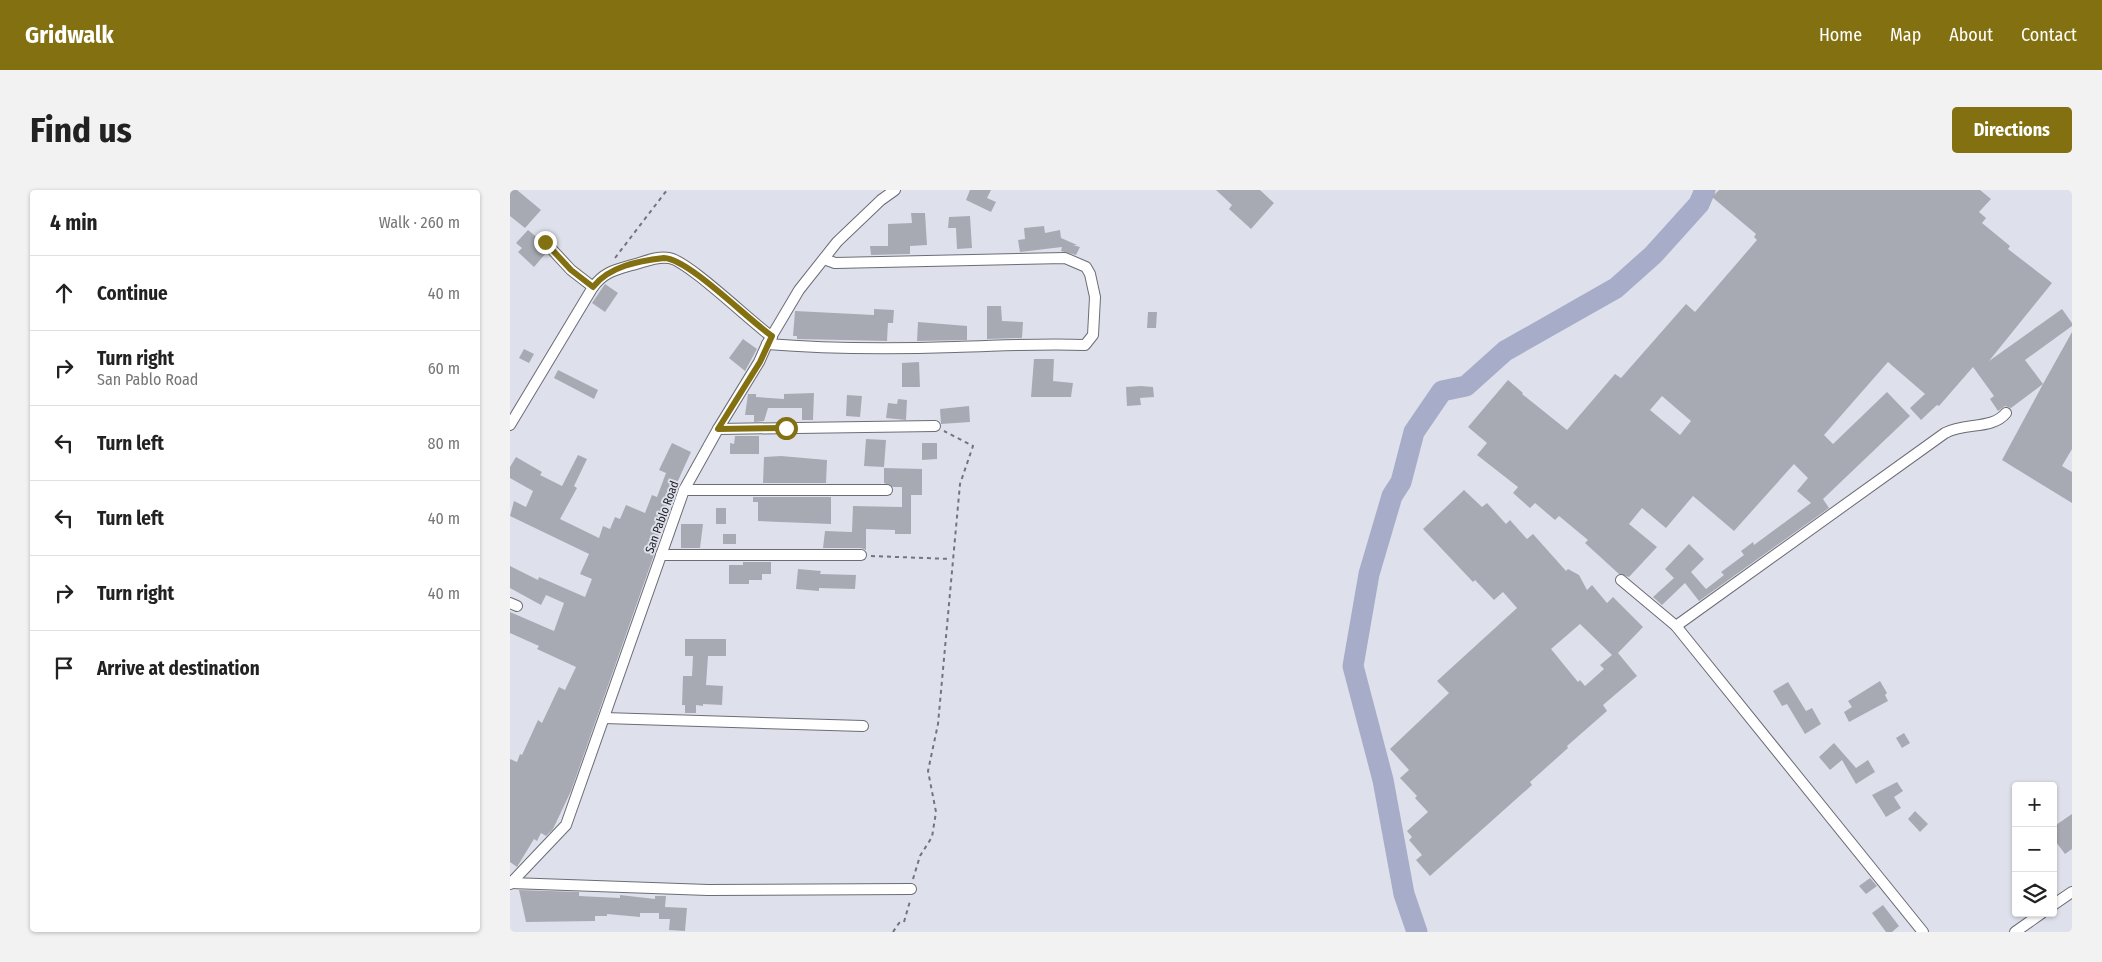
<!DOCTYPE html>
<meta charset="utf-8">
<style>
body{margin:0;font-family:"Fira Sans Condensed",sans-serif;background:#f2f2f2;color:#222}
.controls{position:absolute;right:15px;bottom:15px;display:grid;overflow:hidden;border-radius:5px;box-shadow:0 1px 4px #0004}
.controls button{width:45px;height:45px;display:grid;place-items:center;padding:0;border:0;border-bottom:1px solid #e0e0e0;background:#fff;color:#222;font:25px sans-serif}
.stop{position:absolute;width:15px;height:15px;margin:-11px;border:4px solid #837010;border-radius:50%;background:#fff}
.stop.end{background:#837010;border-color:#fff;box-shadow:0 1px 5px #0008}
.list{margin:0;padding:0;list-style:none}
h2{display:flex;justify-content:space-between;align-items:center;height:65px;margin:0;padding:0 20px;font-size:21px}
h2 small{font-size:16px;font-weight:400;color:#767676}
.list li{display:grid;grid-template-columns:32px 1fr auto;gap:15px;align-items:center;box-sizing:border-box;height:75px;padding:0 20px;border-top:1px solid #e0e0e0}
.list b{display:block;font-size:19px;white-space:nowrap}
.list p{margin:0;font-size:16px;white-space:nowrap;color:#767676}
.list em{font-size:16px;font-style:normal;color:#767676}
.icon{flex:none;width:28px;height:28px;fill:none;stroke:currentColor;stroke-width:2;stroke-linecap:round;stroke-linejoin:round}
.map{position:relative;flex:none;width:1562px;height:742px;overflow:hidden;border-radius:5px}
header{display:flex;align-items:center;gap:30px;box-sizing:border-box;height:70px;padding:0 25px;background:#837010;color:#fff}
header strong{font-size:24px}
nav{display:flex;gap:28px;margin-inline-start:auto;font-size:18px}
.intro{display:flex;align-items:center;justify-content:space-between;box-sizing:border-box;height:120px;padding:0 30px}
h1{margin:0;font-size:35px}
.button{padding:12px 22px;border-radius:5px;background:#837010;color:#fff;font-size:18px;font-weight:700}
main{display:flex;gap:30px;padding:0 30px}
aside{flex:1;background:#fff;border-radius:5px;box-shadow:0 1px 4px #0004}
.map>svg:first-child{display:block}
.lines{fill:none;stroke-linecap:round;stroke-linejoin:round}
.river{stroke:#a7acc8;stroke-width:21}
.building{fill:#a8aab3;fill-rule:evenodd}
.street-casing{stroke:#6b6c76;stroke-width:12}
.path{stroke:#73757c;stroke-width:2;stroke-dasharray:4 4;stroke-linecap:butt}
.street{stroke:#fff;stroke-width:10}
.route{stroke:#837010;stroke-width:6}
.labels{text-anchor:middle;stroke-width:4;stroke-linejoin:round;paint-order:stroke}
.street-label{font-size:12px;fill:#191a1d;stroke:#dee1eb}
</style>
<header>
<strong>Gridwalk</strong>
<nav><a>Home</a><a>Map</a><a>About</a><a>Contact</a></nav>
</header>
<div class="intro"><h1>Find us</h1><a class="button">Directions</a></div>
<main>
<aside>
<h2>4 min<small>Walk · 260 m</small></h2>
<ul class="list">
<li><svg class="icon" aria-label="ahead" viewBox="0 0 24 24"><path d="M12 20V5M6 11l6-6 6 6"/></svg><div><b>Continue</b></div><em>40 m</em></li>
<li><svg class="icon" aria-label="right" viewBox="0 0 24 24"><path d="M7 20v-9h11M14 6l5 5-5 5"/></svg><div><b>Turn right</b><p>San Pablo Road</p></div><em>60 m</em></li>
<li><svg class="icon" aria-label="left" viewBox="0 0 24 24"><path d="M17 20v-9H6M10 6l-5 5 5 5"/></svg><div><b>Turn left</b></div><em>80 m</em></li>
<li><svg class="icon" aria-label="left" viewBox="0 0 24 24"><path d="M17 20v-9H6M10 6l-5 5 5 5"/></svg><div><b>Turn left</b></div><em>40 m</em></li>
<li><svg class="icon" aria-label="right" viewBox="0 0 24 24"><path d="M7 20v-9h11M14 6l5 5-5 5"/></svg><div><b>Turn right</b></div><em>40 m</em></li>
<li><svg class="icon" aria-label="arrive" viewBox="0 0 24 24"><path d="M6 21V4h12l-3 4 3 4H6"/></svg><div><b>Arrive at destination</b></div></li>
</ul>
</aside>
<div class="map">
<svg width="1562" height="742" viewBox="0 0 1562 742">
<rect width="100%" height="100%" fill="#dee1eb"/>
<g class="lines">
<polyline class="river" points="907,742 894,704 873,590 843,476 859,384 882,306 891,292 904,242 932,201 956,196 995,161 1106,98 1143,65 1189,14 1195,0"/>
</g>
<g class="building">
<polygon points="0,0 7,0 31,20 15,38 0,26"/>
<polygon points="460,0 481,0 477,8 486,12 481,22 456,10"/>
<polygon points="706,0 750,0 764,13 741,39 719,19 722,15"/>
<path d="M1209,0H1470L1481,9L1469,22L1476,28L1472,33L1500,56L1498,59L1542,93L1479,171L1552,119L1562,133V136L1515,170L1533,194L1562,142V259L1552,276L1562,282V313L1492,270L1533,194L1501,218L1495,216L1488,221L1480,209L1484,206L1463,177L1429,216L1427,215L1411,230L1400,218L1415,204L1378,172L1314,245L1323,254L1377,202L1400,226L1313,309L1319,318L1189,411L1175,393L1152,415L1143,407L1164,388L1155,379L1179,354L1194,369L1181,382L1196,399L1214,385L1211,382L1234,365L1231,361L1243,352L1244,355L1301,313L1287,301L1298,288L1284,274L1224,341L1183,306L1156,338L1132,318L1119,334L1147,357L1119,387L1109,384L1075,353L1078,350L1049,326L1045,330L1025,313L1020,318L1003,303L1008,297L967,265L977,253L958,237L998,190L1013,203L1012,204L1057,240L1105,184L1111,188L1176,114L1185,122L1247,50L1244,47L1246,44L1202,7ZM1152,206L1181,231L1170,245L1140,220Z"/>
<polygon points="401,23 415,23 417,55 400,56 400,64 361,65 360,56 378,56 378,34 402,33"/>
<polygon points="460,26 462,58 447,59 446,38 438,38 439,27"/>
<polygon points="534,36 535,43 550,40 551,48 567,55 563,55 570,57 566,65 551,61 552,57 510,62 508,50 515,49 514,38"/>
<polygon points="18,40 29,49 28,54 36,63 24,77 8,62 12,58 6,53"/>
<polygon points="95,94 108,103 95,122 82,113"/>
<polygon points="477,116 491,116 492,131 513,132 512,148 477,149"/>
<polygon points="364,119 384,120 383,133 378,133 377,151 287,149 287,146 283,146 285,121 364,125"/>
<polygon points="638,122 647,122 646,138 637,138"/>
<polygon points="408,132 457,136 457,150 407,151"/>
<polygon points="233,149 247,159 235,181 219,168"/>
<polygon points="14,159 24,164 19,173 9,168"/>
<polygon points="524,169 544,169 543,191 563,193 561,207 521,207"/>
<polygon points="409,172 410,197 392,197 392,173"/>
<polygon points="48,180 88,200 84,209 44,188"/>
<polygon points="631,196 643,197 644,207 630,208 631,215 617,216 616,197"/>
<polygon points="304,203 303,230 292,230 292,218 258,218 254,231 244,232 244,225 235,225 238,204 246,204 246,207 274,209 274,204"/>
<polygon points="337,205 352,206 350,227 336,226"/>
<polygon points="388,209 397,210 396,230 376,228 378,213 387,214"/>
<polygon points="459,216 460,232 431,234 430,219"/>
<polygon points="225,246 249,246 249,264 220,264 220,253 224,254"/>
<polygon points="356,249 376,250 374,277 354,276"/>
<polygon points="162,253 181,262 162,304 156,321 159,323 143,358 146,359 61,601 43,639 36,646 31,643 27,651 24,649 7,677 0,672 0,569 7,572 10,564 12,565 28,530 32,533 49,497 55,500 66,477 27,459 29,456 0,443 0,422 44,441 54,413 36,405 31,415 0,398 0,376 28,390 29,387 75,407 82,389 70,384 79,364 0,326 4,311 16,317 23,301 0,288 0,277 6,267 32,282 30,285 52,296 68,265 77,269 64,296 67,298 50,329 89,348 93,336 100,339 105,327 110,329 116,315 135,323 142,305 147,307 156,283 149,280"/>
<polygon points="412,253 427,253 427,269 412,270"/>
<polygon points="271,266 317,270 316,293 253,293 254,267"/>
<polygon points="374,278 412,279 412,305 401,305 401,344 385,344 385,340 356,339 356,360 351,358 313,358 315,341 342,342 343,316 392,317 392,297 383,297 374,293"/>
<path d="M954,300L972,317L977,313L996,334L1000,330L1017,349L1023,344L1056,381L1058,379L1069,385L1077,400L1082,395L1097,413L1103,407L1133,437L1108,463L1127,486L1093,515L1097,521L1057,556L1058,558L1020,592L1022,595L920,686L906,670L912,665L899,650L902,647L897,641L918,622L905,608L907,606L890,588L899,580L880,559L939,503L927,491L1007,418L993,402L984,410L965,390L963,392L913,339ZM1070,434L1102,465L1090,475L1094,479L1075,496L1070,490L1068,492L1041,459Z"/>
<polygon points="243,307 321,307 321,334 248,331 248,312 243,312"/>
<rect x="206" y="318" width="10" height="16"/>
<polygon points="171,334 193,334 190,358 171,358"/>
<rect x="213" y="344" width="13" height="10"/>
<polygon points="233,372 261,372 261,384 252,384 252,390 239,390 239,394 219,394 219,375 233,375"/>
<polygon points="288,379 311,381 310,384 346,385 345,399 309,398 309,401 286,399"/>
<polygon points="175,449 216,449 216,466 198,466 196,495 213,496 212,515 193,514 193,516 186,515 186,523 175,523 175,515 172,515 173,486 182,486 183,466 175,466"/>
<polygon points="1370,491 1377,503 1375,505 1378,511 1339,532 1334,522 1342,517 1338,511"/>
<polygon points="1278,492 1296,521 1302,518 1311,534 1295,544 1277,514 1272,516 1263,501"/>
<polygon points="1394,543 1400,553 1392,558 1386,548"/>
<polygon points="1324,553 1346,578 1358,570 1365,582 1346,594 1332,570 1320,580 1309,567"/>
<polygon points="1387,592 1393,601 1384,607 1391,618 1376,627 1362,605"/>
<polygon points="1405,621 1418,634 1410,642 1398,629"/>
<polygon points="1562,624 1562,659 1555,664 1543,648 1543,637"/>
<polygon points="1360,688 1367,696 1356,704 1349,696"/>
<polygon points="9,700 69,702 69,706 110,708 110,705 145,709 145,706 156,706 155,717 177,718 175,741 159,740 160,729 149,729 149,723 130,723 130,727 97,724 97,726 85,726 85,731 16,732"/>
<polygon points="1373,715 1389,736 1382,742 1376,742 1362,723"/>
</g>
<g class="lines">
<g class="street-casing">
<g id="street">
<polyline points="35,52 61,80 83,97"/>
<path d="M257,154C319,159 382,159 445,157C488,156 531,153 575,155L583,145L585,107L580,84L576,77L555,68L325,73L314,69"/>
<path d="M0,235L83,97C94,82 105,80 122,75C134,72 146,66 159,68C177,70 241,132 262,147"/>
<polyline points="208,239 425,236"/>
<polyline points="174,300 377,300"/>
<polyline points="151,365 351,365"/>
<path d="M1111,390L1166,436L1435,243C1455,232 1482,240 1496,223"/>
<polyline points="0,413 7,416"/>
<polyline points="1166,436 1413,742"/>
<polyline points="94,528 353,536"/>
<polyline points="1,693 198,700 401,699"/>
<polyline points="0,694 56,635 174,300 208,239 249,172 257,154 289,100 327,52 371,10 385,0"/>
<polyline points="1543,715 1562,702"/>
<polyline points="1505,742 1532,723"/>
</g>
</g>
<g class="path">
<polyline points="105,68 157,0"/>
<polyline points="361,366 441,369"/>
<polyline points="403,689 410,666 422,647 426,622 418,581 428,534 450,294 463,256 434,241"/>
<polyline points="383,742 389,733 394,732 400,711"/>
</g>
<use href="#street" class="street"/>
</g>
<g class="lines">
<path class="route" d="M35,52L61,80L83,97C99,76 129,71 154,68C179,69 237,129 262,146L250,172L208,239L276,238"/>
</g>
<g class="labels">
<g class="street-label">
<text transform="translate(152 327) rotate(-70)" y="4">San Pablo Road</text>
</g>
</g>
</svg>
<div class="controls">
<button>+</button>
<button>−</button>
<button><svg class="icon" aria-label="layers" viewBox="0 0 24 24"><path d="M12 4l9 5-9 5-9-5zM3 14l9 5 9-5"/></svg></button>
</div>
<div class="stop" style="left:276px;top:238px"></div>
<div class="stop end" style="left:35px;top:52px"></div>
</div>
</main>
